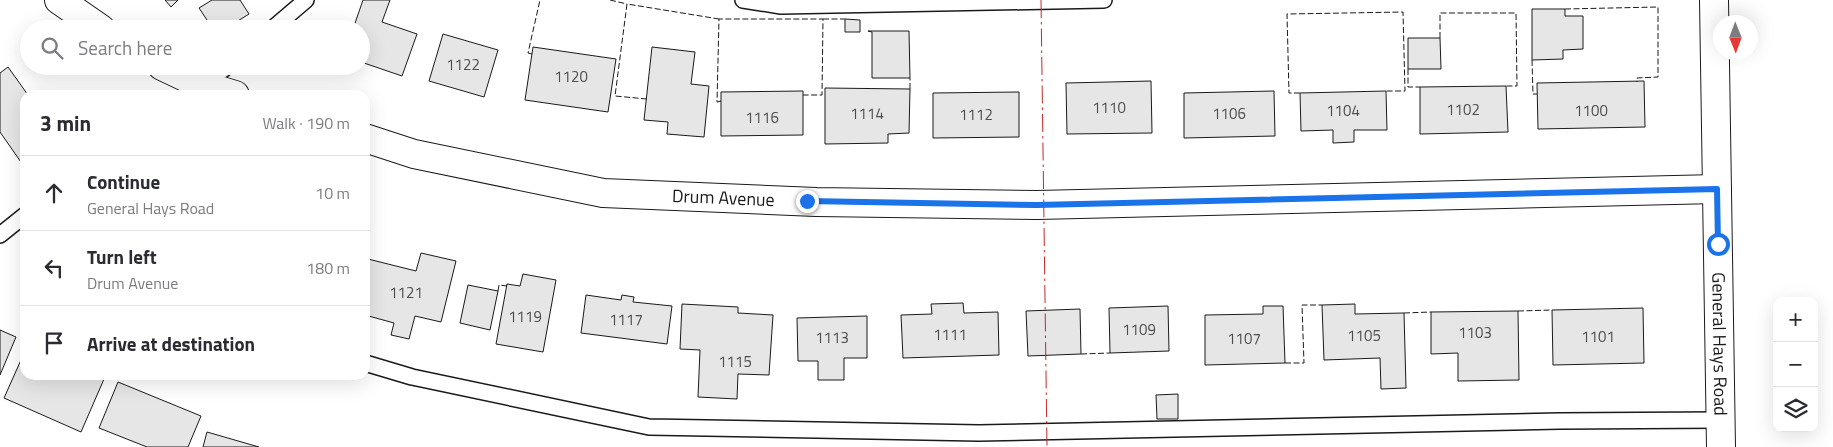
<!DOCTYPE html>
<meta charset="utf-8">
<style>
body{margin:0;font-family:"Titillium Web",sans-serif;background:#f2f2f3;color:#2b2b33}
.controls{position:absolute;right:15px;bottom:15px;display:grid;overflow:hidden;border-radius:10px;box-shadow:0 5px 20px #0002}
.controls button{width:45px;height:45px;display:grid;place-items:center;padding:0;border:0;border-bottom:1px solid #e1e1e2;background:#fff;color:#2b2b33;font:25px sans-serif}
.compass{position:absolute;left:1713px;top:15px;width:45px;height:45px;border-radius:50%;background:#fff;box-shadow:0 5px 20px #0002;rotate:179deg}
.stop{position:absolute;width:15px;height:15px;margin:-11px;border:4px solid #1a73e8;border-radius:50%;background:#fff}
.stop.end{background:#1a73e8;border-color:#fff;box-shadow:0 1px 5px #0008}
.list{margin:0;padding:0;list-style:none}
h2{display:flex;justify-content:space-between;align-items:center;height:65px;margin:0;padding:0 20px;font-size:21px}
h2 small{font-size:16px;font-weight:400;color:#7c7c81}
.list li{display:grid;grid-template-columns:32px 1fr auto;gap:15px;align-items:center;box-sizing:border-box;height:75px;padding:0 20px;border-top:1px solid #e1e1e2}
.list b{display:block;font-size:19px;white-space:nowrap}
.list p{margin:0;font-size:16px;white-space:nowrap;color:#7c7c81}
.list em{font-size:16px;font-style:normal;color:#7c7c81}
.icon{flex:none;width:28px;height:28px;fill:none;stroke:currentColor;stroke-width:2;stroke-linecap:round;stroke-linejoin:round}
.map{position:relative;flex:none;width:1833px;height:447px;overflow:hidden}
.search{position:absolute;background:#fff;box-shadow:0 5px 20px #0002;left:20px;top:20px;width:350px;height:55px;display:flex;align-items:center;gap:12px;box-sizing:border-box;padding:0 18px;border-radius:28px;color:#7c7c81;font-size:19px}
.panel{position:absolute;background:#fff;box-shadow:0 5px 20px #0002;left:20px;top:90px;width:350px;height:290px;border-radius:15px}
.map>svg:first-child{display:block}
.building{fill:#e6e6e6;stroke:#1a1a1a}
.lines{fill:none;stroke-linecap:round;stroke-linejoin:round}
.lane-casing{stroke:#1a1a1a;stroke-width:18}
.street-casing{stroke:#1a1a1a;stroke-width:30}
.lane{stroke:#fff;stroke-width:15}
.street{stroke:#fff;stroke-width:28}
.fence{stroke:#1a1a1a;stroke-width:1;stroke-dasharray:6 2.5;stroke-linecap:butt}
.power{stroke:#c62828;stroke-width:1;stroke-dasharray:18 4 2.5 4;stroke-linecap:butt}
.route{stroke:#1a73e8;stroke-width:6}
.labels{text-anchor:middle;stroke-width:4;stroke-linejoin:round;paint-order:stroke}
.number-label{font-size:15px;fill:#4d4d4d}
.street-label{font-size:18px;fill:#1a1a1a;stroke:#fff}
</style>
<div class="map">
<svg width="1833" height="447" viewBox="0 0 1833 447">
<rect width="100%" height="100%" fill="#fff"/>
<g class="building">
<polygon points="165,0 178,0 171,7"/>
<polygon points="212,0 240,0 249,14 225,29 213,29 199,8"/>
<polygon points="363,0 390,0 382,22 417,34 402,76 361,62 361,29 353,29"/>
<polygon points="1532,9 1565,9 1565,16 1583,16 1583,49 1563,50 1563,59 1532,60"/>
<polygon points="845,19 860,20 860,32 845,32"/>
<polygon points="868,31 909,31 910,78 872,78 872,32"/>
<polygon points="443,34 498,50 484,97 429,81"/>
<polygon points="1408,38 1440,38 1441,69 1408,69"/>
<polygon points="533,47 616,59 608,112 525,100"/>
<polygon points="652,47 695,52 691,84 709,86 704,137 667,134 668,122 644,120"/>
<polygon points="8,67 28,95 25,95 25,163 23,165 0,132 0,73"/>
<polygon points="1151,81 1152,133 1067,134 1066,83"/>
<polygon points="1644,81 1645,127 1538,129 1537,83"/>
<polygon points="1506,86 1508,132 1420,134 1420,87"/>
<polygon points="825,88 910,89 909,133 888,134 888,143 825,144"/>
<polygon points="803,91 803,135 721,136 721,92"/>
<polygon points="1274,91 1275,136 1184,138 1184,93"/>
<polygon points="1386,91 1387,130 1354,130 1354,142 1333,143 1333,130 1301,131 1300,93"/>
<polygon points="1019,92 1019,137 933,138 933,93"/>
<polygon points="421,253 456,261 441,322 415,316 409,339 391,335 394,323 365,315 365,270 368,259 416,271"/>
<polygon points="523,274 556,280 543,352 496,344 507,284 520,286"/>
<polygon points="468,285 498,291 490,330 460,323"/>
<polygon points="586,295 621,300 622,295 634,297 633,302 672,306 667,344 581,333"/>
<polygon points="963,303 964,313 998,312 999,355 903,358 901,315 932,314 931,304"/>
<polygon points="682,304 738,307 738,313 773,315 769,375 738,374 737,399 698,397 700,350 680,349"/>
<polygon points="1355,304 1355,314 1404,313 1406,388 1381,389 1380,358 1324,360 1322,305"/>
<polygon points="1168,306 1169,351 1110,353 1109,308"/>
<polygon points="1263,306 1283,306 1285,363 1205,365 1205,315 1263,314"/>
<polygon points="1643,308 1644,363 1553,365 1552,310"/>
<polygon points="1080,309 1081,354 1028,356 1026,311"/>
<polygon points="1518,311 1519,380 1458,381 1458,353 1431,354 1431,312"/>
<polygon points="867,316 867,358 844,358 844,380 818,380 818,361 798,361 797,318"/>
<polygon points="0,330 16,337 0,375"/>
<polygon points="25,351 25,375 96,375 104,379 81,432 4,398"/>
<polygon points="118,382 201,416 188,447 147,447 99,428"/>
<polygon points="1178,394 1178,419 1157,419 1156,395"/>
<polygon points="207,432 259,447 203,447"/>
</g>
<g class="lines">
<g class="lane-casing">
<g id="lane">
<polyline points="743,0 781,6 1104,0"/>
<polyline points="272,29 306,0"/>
<polyline points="188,95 228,66"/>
<polyline points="0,235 25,215"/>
<polyline points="365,363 412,377 649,427 979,433 1560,421 1720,420"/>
</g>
</g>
<g class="street-casing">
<g id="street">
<polyline points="59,0 101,29"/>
<path id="s1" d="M1714,0L1721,447"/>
<polyline points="162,66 202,85 235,95"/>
<path id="s2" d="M365,138L414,154L603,193L816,202L1037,205L1717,189"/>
</g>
</g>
<use href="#lane" class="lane"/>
<use href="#street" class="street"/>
<g class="fence">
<polyline points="610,0 627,4"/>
<polyline points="1565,9 1658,7 1658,77 1637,78 1637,82"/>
<polyline points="823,19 845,19"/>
<polyline points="1440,38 1440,13 1516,13 1517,86 1506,86"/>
<polyline points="532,54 528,53 540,0"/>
<polyline points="1532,60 1533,94 1537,94"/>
<polyline points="1408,69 1408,87 1420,87"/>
<polyline points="910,89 910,78"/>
<polyline points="1300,93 1289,93 1287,14 1403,12 1405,91 1386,91"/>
<polyline points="647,99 615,96 627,4 719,19"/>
<polyline points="721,101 717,102 719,19 823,19 822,95 803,95"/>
<polyline points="498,291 499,285 507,286"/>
<polyline points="1518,311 1552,310"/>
<polyline points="1404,313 1431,312"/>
<polyline points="1081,354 1110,353"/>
<polyline points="1285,363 1304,363 1302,305 1322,305"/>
</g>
<polyline class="power" points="1041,0 1047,447"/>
</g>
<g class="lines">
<polyline class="route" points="807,201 1037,205 1717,189 1718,244"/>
</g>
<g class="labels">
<g class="number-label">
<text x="463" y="70">1122</text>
<text x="571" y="82">1120</text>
<text x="1109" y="113">1110</text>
<text x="1463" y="115">1102</text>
<text x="1343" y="116">1104</text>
<text x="1591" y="116">1100</text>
<text x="867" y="119">1114</text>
<text x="1229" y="119">1106</text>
<text x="976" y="120">1112</text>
<text x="762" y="123">1116</text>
<text x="406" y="298">1121</text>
<text x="525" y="322">1119</text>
<text x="626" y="325">1117</text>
<text x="1139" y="335">1109</text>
<text x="1475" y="338">1103</text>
<text x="950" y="340">1111</text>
<text x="1364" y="341">1105</text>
<text x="1598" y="342">1101</text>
<text x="832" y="343">1113</text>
<text x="1244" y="344">1107</text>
<text x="735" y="367">1115</text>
</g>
<g class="street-label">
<text dy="6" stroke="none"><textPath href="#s2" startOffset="365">Drum Avenue</textPath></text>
<text dy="6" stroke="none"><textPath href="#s1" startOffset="344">General Hays Road</textPath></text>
</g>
</g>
</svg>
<div class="controls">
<button>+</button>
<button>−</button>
<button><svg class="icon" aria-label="layers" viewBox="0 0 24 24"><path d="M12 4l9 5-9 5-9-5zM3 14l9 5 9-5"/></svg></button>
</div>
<svg class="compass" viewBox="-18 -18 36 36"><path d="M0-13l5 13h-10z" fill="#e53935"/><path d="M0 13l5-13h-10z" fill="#7c7c81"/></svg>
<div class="stop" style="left:1718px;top:244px"></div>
<div class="stop end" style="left:807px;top:201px"></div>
<div class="search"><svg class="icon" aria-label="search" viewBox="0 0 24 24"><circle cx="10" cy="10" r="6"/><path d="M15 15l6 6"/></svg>Search here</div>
<section class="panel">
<h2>3 min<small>Walk · 190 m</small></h2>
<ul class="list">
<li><svg class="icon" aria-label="ahead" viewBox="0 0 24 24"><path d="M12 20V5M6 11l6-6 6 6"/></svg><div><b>Continue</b><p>General Hays Road</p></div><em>10 m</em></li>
<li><svg class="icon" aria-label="left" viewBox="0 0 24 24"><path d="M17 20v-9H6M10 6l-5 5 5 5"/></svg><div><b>Turn left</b><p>Drum Avenue</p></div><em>180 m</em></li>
<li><svg class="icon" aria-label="arrive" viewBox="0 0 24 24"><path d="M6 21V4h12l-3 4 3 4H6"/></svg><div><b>Arrive at destination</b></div></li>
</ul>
</section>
</div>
